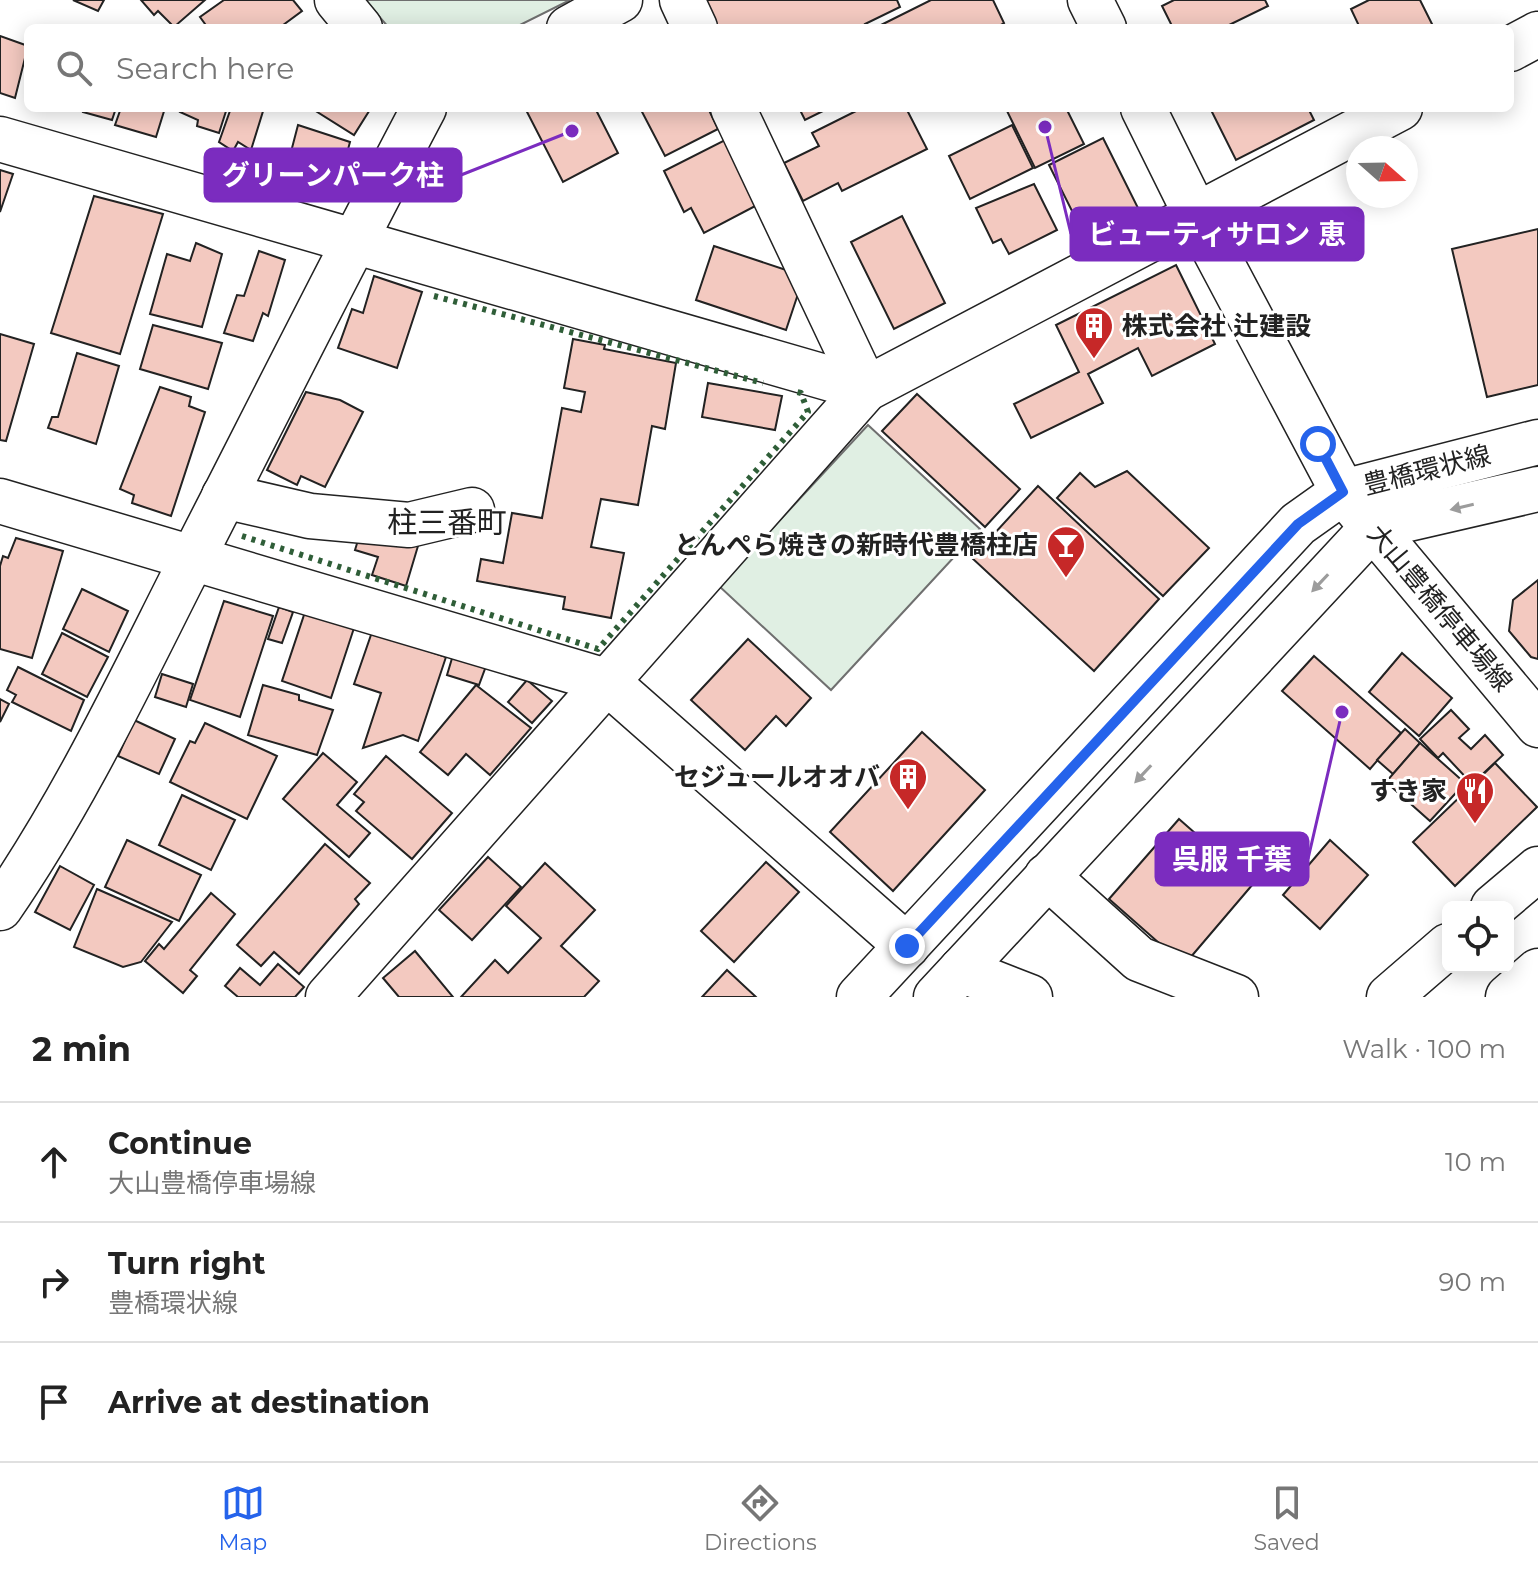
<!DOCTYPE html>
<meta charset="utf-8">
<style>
body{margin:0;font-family:Montserrat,"Noto Sans JP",sans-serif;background:#f6f6f6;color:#222}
.controls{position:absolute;right:24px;bottom:24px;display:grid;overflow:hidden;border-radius:12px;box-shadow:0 4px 20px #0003}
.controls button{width:72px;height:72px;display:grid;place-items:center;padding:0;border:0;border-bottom:2px solid #e0e0e0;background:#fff;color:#222;font:40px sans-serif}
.compass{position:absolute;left:1346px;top:136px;width:72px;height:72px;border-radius:50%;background:#fff;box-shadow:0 4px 20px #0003;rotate:110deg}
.stop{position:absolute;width:24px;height:24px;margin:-18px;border:6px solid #2563eb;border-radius:50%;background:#fff}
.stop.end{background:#2563eb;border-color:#fff;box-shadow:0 2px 8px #0008}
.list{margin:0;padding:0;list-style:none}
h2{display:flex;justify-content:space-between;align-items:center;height:104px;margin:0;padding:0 32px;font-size:34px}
h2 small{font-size:26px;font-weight:400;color:#767676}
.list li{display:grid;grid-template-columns:52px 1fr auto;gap:24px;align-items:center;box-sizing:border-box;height:120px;padding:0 32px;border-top:2px solid #e0e0e0}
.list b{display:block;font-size:30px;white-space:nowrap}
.list p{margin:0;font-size:26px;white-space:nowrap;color:#767676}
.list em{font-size:26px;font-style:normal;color:#767676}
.icon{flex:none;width:44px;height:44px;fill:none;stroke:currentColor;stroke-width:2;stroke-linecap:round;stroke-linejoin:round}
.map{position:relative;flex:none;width:1538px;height:997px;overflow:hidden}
.search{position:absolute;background:#fff;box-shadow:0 4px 20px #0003;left:24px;right:24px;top:24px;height:88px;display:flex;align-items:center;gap:20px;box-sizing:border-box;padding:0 28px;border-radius:12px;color:#767676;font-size:30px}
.sheet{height:464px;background:#fff}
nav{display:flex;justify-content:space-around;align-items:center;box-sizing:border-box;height:112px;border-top:2px solid #e0e0e0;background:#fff;font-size:22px;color:#767676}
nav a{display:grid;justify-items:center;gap:4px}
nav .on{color:#2563eb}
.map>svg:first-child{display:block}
.green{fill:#e0efe3;stroke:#6f6f6f;stroke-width:2}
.building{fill:#f3c9c0;stroke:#222;stroke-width:2}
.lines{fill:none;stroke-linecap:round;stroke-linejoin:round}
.minor-casing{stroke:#222;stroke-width:47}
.major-casing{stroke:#222;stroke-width:47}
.minor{stroke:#fff;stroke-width:44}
.major{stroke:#fff;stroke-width:44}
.hedge{stroke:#2f5e38;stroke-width:6;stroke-dasharray:4 6;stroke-linecap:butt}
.oneway{fill:#9c9c9c}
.route{stroke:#2563eb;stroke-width:10}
.labels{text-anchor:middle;stroke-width:6;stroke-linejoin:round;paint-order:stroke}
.poi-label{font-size:26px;font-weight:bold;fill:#222;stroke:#fff;text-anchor:end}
.street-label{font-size:26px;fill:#222;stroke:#fff}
.quarter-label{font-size:30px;fill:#222;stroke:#fff}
.leader{fill:none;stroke:#7b2cbf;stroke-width:3}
.callout-dot{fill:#7b2cbf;stroke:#fff;stroke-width:3}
.callout{fill:#7b2cbf;stroke:#7b2cbf;stroke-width:3}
.callout-label{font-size:28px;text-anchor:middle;font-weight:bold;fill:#fff}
</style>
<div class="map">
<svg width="1538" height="997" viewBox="0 0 1538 997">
<rect width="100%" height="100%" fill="#fff"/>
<g class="green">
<polygon points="365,0 570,0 514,28 389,28"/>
<polygon points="868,425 980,529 831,690 719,586"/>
</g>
<g class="building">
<polygon points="73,0 104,0 98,11"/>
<polygon points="141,0 205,0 174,27 158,11 154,15"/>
<polygon points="224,0 293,0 302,11 279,28 208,28 200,17"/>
<polygon points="704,0 897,0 900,7 865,24 867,28 712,28"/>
<polygon points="931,0 993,0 1004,23 995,28 875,28"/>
<polygon points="1174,0 1265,0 1268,6 1223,28 1173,28 1162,6"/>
<polygon points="1369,0 1420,0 1434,28 1360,28 1351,9"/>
<polygon points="0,36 28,46 15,98 0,93"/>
<polygon points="84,108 116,108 112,120 83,112"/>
<polygon points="121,108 165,108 156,137 115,125"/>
<polygon points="182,108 227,108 219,133 197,126 198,120 180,112"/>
<polygon points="231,108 264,108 251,150 238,142 233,151 219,142"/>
<polygon points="311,108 371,108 354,135"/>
<polygon points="525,108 595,108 618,153 563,182"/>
<polygon points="640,108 708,108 718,129 665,156"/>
<polygon points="799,108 829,108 805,120"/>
<polygon points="862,108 906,108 927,149 842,191 838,183 803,201 784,163 819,146 812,133"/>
<polygon points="1012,108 1066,108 1084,144 1035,168 1007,111"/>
<polygon points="1210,108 1308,108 1314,120 1236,160"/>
<polygon points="298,125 350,142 339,183 294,167 298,156 292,148"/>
<polygon points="1012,125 1033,168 970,199 949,156"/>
<polygon points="729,138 761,203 704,233 691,208 684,212 664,171"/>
<polygon points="1103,138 1138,208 1084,235 1049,165"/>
<polygon points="0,170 13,174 0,212"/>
<polygon points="1034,184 1057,230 1009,254 1001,239 993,243 976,208"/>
<polygon points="94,196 163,214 120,354 51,333"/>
<polygon points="902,216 945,303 894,329 851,242"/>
<polygon points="1538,229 1538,385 1487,397 1452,249"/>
<polygon points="196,243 222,254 202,327 150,314 167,254 190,261"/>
<polygon points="714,246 804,276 786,330 696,300"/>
<polygon points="259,251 285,260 268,316 263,313 253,341 224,333 237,295 244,296"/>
<polygon points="1176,265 1215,344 1152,376 1138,348 1088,374 1103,403 1031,438 1014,404 1079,372 1056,325"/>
<polygon points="374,276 422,292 397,368 338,348 352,309 363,313"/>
<polygon points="153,325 222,343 208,389 140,369"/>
<polygon points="0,334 34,344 6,441 0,440"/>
<polygon points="573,339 605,345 604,349 676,363 665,429 652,426 638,505 601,499 591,547 624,553 611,618 563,609 565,597 477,581 481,559 503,563 512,513 542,518 562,408 581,412 585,392 564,388"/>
<polygon points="77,353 119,366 96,444 48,428 52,417 58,417"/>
<polygon points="708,383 782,396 775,430 702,417"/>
<polygon points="160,387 191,397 189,406 205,412 171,516 132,503 134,495 120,489"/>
<polygon points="306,392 340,400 363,412 325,487 301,476 297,485 267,470"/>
<polygon points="917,394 1020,489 985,527 882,431"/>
<polygon points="1127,471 1209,548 1163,596 1057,498 1080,473 1095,487"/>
<polygon points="1038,486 1159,599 1094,671 972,558"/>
<polygon points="362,527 418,546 406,586 372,575 378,557 355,550"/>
<polygon points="16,538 63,551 32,658 0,649 0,566 3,556 8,558"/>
<polygon points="1538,580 1538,659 1531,657 1509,631 1513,600"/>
<polygon points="82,589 128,611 109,652 63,629"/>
<polygon points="224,601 273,616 240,717 190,700"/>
<polygon points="279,607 293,612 282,643 268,639"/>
<polygon points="306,609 355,625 331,698 282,681"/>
<polygon points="372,632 446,657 418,741 403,735 363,748 381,693 354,684"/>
<polygon points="62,633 108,657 87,697 42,674"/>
<polygon points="748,639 811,698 786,726 776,716 745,750 691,700"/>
<polygon points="1402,653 1452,698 1419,736 1369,692"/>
<polygon points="453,655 486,666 479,685 447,675"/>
<polygon points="1314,656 1401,733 1370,769 1282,691"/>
<polygon points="18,667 84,700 71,731 12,702 16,695 7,690"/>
<polygon points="162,674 193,684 186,707 155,697"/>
<polygon points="527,680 552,701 532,723 508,702"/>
<polygon points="263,685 299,695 299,700 333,710 317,755 248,735"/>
<polygon points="476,685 531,728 490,775 466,754 448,775 420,752"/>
<polygon points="0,699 9,704 0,722"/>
<polygon points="1451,710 1469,729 1459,738 1471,749 1485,735 1503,755 1472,784 1443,753 1438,758 1420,739"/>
<polygon points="134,720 175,739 159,774 118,756"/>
<polygon points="205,723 277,756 247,819 170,782 190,741 195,743"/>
<polygon points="1405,729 1420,743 1393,774 1377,760"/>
<polygon points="922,732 985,790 893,891 830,832"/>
<polygon points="1420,743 1465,783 1430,821 1386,782"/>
<polygon points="323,753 357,782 337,805 370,833 349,857 283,799"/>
<polygon points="386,756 452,813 412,859 356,811 364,802 354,794"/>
<polygon points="1495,763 1537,807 1455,886 1413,842"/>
<polygon points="182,795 235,820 211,870 159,845"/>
<polygon points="1179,819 1253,884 1184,965 1109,899"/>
<polygon points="127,840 201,875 179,921 105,887"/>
<polygon points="1330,840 1368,875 1320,929 1283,895"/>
<polygon points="325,844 370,883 355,899 359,904 299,974 274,952 261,966 237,945"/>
<polygon points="488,857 521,887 472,940 439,910"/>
<polygon points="766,862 799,892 734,962 701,931"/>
<polygon points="545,863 595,910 561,946 599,981 584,997 461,997 495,960 508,973 541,938 506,906"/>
<polygon points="60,866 94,885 70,930 35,912"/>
<polygon points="97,889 172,922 141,962 123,967 74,947"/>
<polygon points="211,893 235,914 190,970 197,976 183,993 145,961 159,944 164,949"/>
<polygon points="415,951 453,997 399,997 383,978"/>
<polygon points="278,964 304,987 295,997 238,997 225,986 240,968 260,985"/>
<polygon points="727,970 756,997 702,997"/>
</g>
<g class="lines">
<g class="minor-casing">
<g id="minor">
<polyline points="337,0 360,28"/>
<polyline points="682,0 695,28"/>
<polyline points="569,28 620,0"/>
<polyline points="1510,49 1538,34"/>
<polyline points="733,108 866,389"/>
<polyline points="0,139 866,389"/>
<polyline points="224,496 310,516 409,525 472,510"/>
<polyline points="0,501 606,681 907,946"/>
<polyline points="1047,876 1139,959 1236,997"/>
<polyline points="1493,907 1538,869"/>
<path d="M0,908C71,805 125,692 181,581C262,423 341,265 424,108"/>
<polyline points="961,970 1030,997"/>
<polyline points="328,997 866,389 1400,108"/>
<polyline points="1389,997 1448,946"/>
<polyline points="1508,997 1538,971"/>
</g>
</g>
<g class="major-casing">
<g id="major">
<polyline points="1090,0 1104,28"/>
<polyline points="1143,108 1196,215 1343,492 1538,725"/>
<polyline points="859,997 1298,524 1343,492 1538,442"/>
<polyline points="936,997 1373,527 1538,489"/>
</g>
</g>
<use href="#minor" class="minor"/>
<use href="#major" class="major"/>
<g class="hedge">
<polyline points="434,296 763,383"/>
<polyline points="242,536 598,649 808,412 801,393 797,392"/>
</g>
</g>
<defs><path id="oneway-solid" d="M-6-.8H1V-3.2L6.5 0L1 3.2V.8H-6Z" transform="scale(2)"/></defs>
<g class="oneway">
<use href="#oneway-solid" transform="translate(1462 507) rotate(167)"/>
<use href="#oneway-solid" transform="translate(1320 583) rotate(133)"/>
<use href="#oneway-solid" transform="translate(1143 774) rotate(133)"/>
</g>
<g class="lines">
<polyline class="route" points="907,946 1298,524 1343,492 1318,444"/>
</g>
<defs>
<g id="building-pin" transform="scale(2)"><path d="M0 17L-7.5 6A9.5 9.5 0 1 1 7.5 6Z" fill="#c62828" stroke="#fff"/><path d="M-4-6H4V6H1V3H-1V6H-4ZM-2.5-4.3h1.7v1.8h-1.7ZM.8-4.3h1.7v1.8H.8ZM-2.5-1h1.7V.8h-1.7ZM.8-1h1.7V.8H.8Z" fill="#fff"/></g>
<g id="bar-pin" transform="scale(2)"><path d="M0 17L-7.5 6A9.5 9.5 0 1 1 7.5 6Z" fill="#c62828" stroke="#fff"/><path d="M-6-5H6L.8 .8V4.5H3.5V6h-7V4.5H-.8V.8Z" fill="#fff"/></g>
<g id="restaurant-pin" transform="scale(2)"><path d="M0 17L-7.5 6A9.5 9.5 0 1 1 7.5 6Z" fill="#c62828" stroke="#fff"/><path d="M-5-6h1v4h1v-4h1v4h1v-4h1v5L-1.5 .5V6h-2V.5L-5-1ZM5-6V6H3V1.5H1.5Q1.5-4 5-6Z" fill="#fff"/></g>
</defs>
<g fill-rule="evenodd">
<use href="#building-pin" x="1094" y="326"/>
<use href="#bar-pin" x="1066" y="545"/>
<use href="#building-pin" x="908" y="777"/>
<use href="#restaurant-pin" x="1475" y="791"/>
</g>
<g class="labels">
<g class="poi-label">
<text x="1122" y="335" text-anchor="start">株式会社 辻建設</text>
<text x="1038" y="554">とんぺら焼きの新時代豊橋柱店</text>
<text x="880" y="786">セジュールオオバ</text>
<text x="1447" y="800">すき家</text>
</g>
<g class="street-label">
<text transform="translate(1427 470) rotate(-14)" y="9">豊橋環状線</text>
<text transform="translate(1440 608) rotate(50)" y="9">大山豊橋停車場線</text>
</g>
<g class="quarter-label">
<text x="447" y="533">柱三番町</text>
</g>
</g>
<path class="leader" d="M572 131L461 175M1045 127L1071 234M1342 712L1308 859"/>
<g class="callout-dot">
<circle cx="572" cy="131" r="8"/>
<circle cx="1045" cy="127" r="8"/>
<circle cx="1342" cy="712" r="8"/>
</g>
<g class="callout">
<rect x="205" y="149" width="256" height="52" rx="8"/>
<rect x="1071" y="208" width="292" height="52" rx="8"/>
<rect x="1156" y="833" width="152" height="52" rx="8"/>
</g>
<g class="callout-label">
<text x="333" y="185">グリーンパーク柱</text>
<text x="1217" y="244">ビューティサロン 恵</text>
<text x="1232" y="869">呉服 千葉</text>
</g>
</svg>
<div class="controls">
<button><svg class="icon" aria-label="locate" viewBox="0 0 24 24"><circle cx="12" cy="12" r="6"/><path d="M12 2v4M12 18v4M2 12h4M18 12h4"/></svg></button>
</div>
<svg class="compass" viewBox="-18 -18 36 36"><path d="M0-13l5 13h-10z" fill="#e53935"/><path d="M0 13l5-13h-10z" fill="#767676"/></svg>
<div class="stop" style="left:1318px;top:444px"></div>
<div class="stop end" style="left:907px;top:946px"></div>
<div class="search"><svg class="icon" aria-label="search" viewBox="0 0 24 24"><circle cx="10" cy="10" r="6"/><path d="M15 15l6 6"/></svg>Search here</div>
</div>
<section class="sheet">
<h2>2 min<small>Walk · 100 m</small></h2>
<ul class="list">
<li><svg class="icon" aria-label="ahead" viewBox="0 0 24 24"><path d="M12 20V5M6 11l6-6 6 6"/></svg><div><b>Continue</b><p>大山豊橋停車場線</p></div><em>10 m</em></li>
<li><svg class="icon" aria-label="right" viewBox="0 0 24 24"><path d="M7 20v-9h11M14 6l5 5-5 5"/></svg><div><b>Turn right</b><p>豊橋環状線</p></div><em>90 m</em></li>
<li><svg class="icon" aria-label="arrive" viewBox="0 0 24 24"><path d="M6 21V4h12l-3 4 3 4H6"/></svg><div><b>Arrive at destination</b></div></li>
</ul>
</section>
<nav>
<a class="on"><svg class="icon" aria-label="map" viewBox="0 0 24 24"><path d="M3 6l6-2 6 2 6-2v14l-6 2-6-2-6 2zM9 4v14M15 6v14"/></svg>Map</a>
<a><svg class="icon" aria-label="directions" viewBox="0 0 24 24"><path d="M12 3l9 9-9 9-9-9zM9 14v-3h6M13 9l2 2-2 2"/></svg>Directions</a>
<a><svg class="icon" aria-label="saved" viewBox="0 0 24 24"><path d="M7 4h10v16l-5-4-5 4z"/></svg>Saved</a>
</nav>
